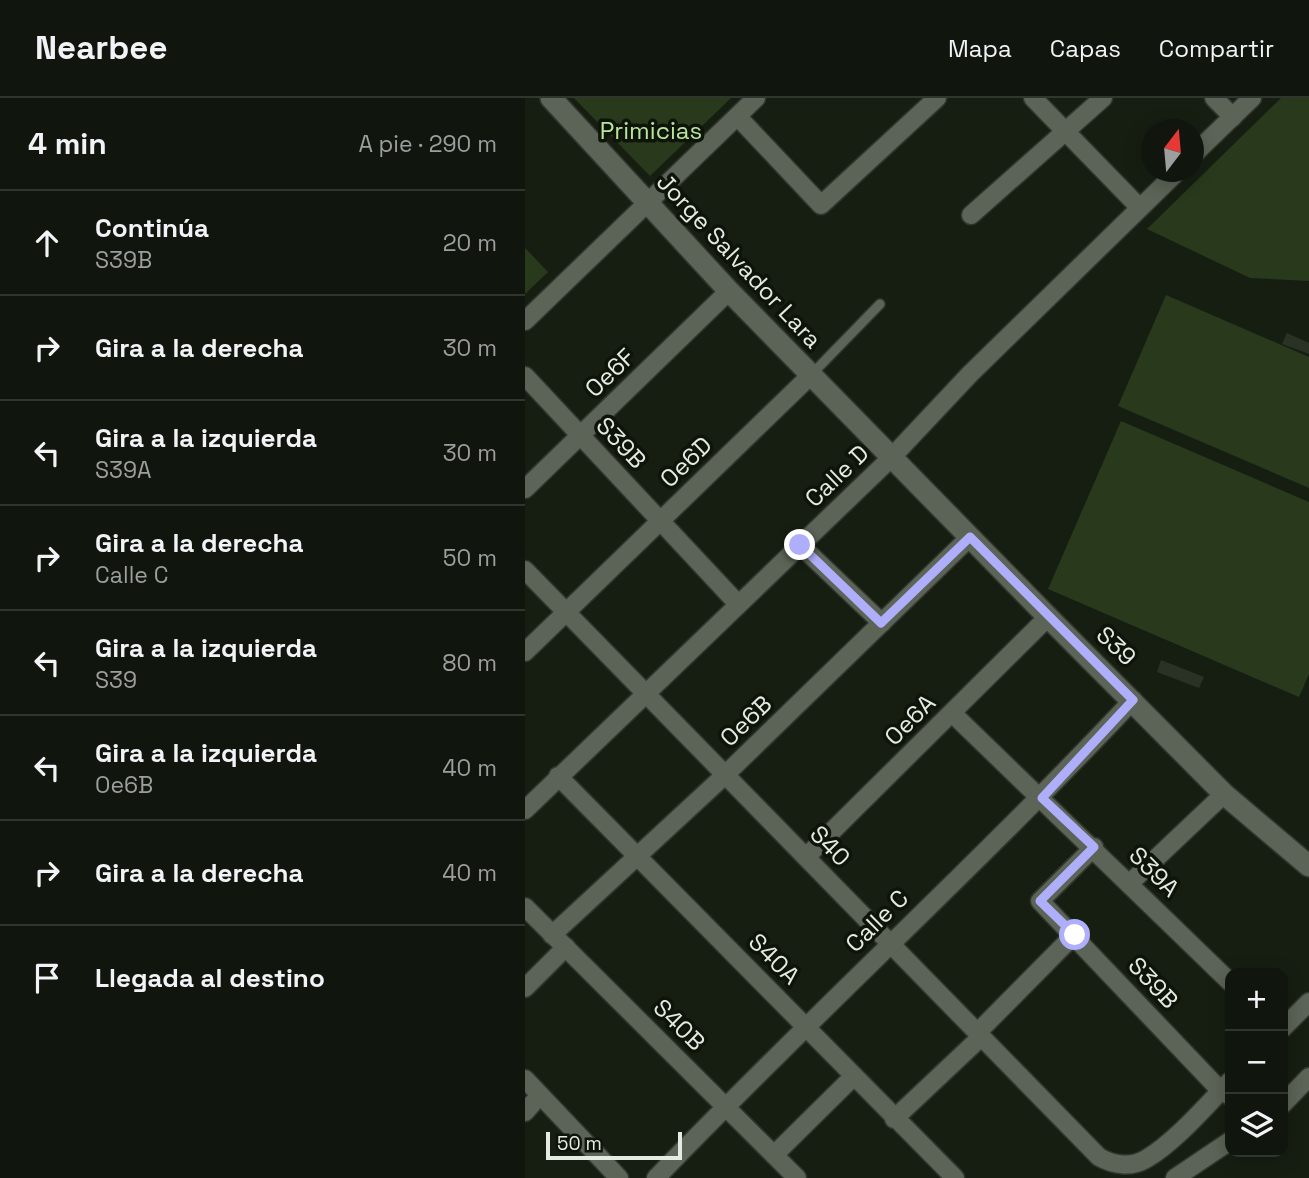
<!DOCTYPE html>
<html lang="es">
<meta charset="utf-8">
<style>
body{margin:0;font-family:"Space Grotesk",sans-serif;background:#1e231c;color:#f1f3f6}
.controls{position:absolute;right:21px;bottom:21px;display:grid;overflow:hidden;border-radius:14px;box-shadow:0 4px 18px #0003}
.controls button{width:63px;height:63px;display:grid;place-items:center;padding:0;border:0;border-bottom:2px solid #30352e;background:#10160e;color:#f1f3f6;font:35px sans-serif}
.compass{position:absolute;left:616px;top:21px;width:63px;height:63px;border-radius:50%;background:#10160e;box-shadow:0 4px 18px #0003;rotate:16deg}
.scale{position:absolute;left:21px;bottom:18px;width:136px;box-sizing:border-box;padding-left:7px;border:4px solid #e5eae2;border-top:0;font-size:19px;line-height:24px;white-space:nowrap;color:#e5eae2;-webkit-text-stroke:5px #0e1409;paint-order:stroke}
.stop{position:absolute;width:21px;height:21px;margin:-16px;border:5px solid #aeaefa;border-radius:50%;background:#fff}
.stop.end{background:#aeaefa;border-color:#fff;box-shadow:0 2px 7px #0008}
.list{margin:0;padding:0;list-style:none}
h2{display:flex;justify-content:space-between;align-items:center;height:91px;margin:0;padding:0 28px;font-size:30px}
h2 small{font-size:23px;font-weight:400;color:#9c9f9e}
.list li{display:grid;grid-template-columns:46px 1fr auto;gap:21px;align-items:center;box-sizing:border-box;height:105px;padding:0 28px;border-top:2px solid #30352e}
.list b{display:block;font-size:26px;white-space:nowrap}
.list p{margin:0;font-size:23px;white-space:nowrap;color:#9c9f9e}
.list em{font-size:23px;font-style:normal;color:#9c9f9e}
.icon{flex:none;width:38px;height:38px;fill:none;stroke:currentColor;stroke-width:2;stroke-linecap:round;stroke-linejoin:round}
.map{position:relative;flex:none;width:784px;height:1080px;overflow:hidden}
header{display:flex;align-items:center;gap:42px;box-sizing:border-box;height:98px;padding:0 35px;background:#10160e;border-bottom:2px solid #30352e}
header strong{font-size:33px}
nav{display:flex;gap:38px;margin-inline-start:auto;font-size:24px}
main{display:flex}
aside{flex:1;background:#10160e}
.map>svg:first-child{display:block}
.green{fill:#28391c}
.building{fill:#2a3225}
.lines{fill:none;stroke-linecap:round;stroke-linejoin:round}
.service-casing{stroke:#30352e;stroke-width:12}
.minor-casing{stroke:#30352e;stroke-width:21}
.tertiary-casing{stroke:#30352e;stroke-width:24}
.service{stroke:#5b6456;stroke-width:9}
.minor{stroke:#5b6456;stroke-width:18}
.tertiary{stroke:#5b6456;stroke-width:21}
.route{stroke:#aeaefa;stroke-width:9}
.labels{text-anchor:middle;stroke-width:7;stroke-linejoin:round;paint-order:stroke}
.park-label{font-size:24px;fill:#b8e59b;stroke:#0e1409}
.street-label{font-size:24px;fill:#e5eae2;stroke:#0e1409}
</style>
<header>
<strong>Nearbee</strong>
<nav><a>Mapa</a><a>Capas</a><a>Compartir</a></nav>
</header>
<main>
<aside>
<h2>4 min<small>A pie · 290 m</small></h2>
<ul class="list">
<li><svg class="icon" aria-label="ahead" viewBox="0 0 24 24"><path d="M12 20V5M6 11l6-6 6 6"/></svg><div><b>Continúa</b><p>S39B</p></div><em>20 m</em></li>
<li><svg class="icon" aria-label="right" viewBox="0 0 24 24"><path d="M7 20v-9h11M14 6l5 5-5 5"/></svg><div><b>Gira a la derecha</b></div><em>30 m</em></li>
<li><svg class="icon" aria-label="left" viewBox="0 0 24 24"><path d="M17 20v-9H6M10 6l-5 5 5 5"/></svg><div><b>Gira a la izquierda</b><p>S39A</p></div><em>30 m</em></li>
<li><svg class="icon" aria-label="right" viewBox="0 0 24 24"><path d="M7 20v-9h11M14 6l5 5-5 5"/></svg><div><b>Gira a la derecha</b><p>Calle C</p></div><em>50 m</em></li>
<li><svg class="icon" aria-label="left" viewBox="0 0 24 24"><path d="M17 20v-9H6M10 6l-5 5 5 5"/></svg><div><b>Gira a la izquierda</b><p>S39</p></div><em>80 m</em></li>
<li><svg class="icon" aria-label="left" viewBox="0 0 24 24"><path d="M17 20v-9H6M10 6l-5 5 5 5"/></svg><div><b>Gira a la izquierda</b><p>Oe6B</p></div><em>40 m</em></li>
<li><svg class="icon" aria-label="right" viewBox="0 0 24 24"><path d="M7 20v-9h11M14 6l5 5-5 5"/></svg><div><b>Gira a la derecha</b></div><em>40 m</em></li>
<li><svg class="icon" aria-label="arrive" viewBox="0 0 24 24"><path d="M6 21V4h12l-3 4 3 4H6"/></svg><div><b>Llegada al destino</b></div></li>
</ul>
</aside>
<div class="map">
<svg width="784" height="1080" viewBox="0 0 784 1080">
<rect width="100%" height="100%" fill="#161e12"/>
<g class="green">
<polygon points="49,0 206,0 125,78"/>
<polygon points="756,0 784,0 784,183 725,180 622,131"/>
<polygon points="0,150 23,174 0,196"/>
<polygon points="641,197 784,259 784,390 593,308"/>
<polygon points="596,323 784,404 784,576 774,599 523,491"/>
</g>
<g class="building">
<polygon points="762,235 784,245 784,256 757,246"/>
<polygon points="636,562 679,579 674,590 632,574"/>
</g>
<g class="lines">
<g class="service-casing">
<polyline id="service" points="285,278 355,206"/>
</g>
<g class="minor-casing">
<g id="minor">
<polyline points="508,0 615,110"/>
<polyline points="689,0 708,19"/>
<polyline points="213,19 296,107 412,0"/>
<polyline points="668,57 727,0"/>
<polyline points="446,117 578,0"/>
<polyline points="0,223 231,0"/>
<polyline points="0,278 213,506"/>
<polyline points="0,391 204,193"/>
<polyline points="275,447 357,525"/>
<path d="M0,472L574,1059C588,1067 606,1070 621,1061C649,1045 682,1007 705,983"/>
<polyline points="0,554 285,278"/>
<polyline points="427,615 705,884"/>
<polyline points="33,678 430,1080"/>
<polyline points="0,712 366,360 445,276 652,74"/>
<polyline points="569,749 515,803 696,993 705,998"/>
<polyline points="281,759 523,519"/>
<polyline points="605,785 699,696"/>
<polyline points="0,809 272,1080"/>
<polyline points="27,837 200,677 445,439"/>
<polyline points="0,890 41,849"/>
<polyline points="758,930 784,904"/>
<polyline points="453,934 549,837"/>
<polyline points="0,981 94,1080"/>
<polyline points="758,1006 784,979"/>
<polyline points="0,1014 15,997"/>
<polyline points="369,1021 456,939"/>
<polyline points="249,1057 329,978"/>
<path d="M131,1080C287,918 454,766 608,602"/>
<polyline points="650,1080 705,1043"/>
</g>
</g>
<g class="tertiary-casing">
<polyline id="tertiary" points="26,0 204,193 523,519 699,696 784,768"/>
</g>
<use href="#service" class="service"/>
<use href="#minor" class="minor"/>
<use href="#tertiary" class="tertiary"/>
</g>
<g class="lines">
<polyline class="route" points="275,447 356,525 445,439 608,602 517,700 569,749 515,803 550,837"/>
</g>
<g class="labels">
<g class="park-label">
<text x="126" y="41">Primicias</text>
</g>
<g class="street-label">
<text transform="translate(214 163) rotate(47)" y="8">Jorge Salvador Lara</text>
<text transform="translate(85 275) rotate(-44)" y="8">Oe6F</text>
<text transform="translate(96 345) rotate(47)" y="8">S39B</text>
<text transform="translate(161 364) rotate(-44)" y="8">Oe6D</text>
<text transform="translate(312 378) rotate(-44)" y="8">Calle D</text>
<text transform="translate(591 548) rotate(44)" y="8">S39</text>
<text transform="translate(385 622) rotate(-45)" y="8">Oe6A</text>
<text transform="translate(221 623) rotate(-44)" y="8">Oe6B</text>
<text transform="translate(305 748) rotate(46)" y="8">S40</text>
<text transform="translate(629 774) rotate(45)" y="8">S39A</text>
<text transform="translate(352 823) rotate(-45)" y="8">Calle C</text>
<text transform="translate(249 861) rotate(45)" y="8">S40A</text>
<text transform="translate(628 885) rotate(47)" y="8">S39B</text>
<text transform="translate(154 927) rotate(45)" y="8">S40B</text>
</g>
</g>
</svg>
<div class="controls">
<button>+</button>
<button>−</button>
<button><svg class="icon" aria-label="layers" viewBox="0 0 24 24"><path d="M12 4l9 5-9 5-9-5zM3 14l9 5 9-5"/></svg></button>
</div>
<svg class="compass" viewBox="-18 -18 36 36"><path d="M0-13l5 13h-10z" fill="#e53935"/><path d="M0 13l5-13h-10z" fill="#9c9f9e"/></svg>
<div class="scale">50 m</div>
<div class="stop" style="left:550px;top:837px"></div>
<div class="stop end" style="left:275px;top:447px"></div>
</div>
</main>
